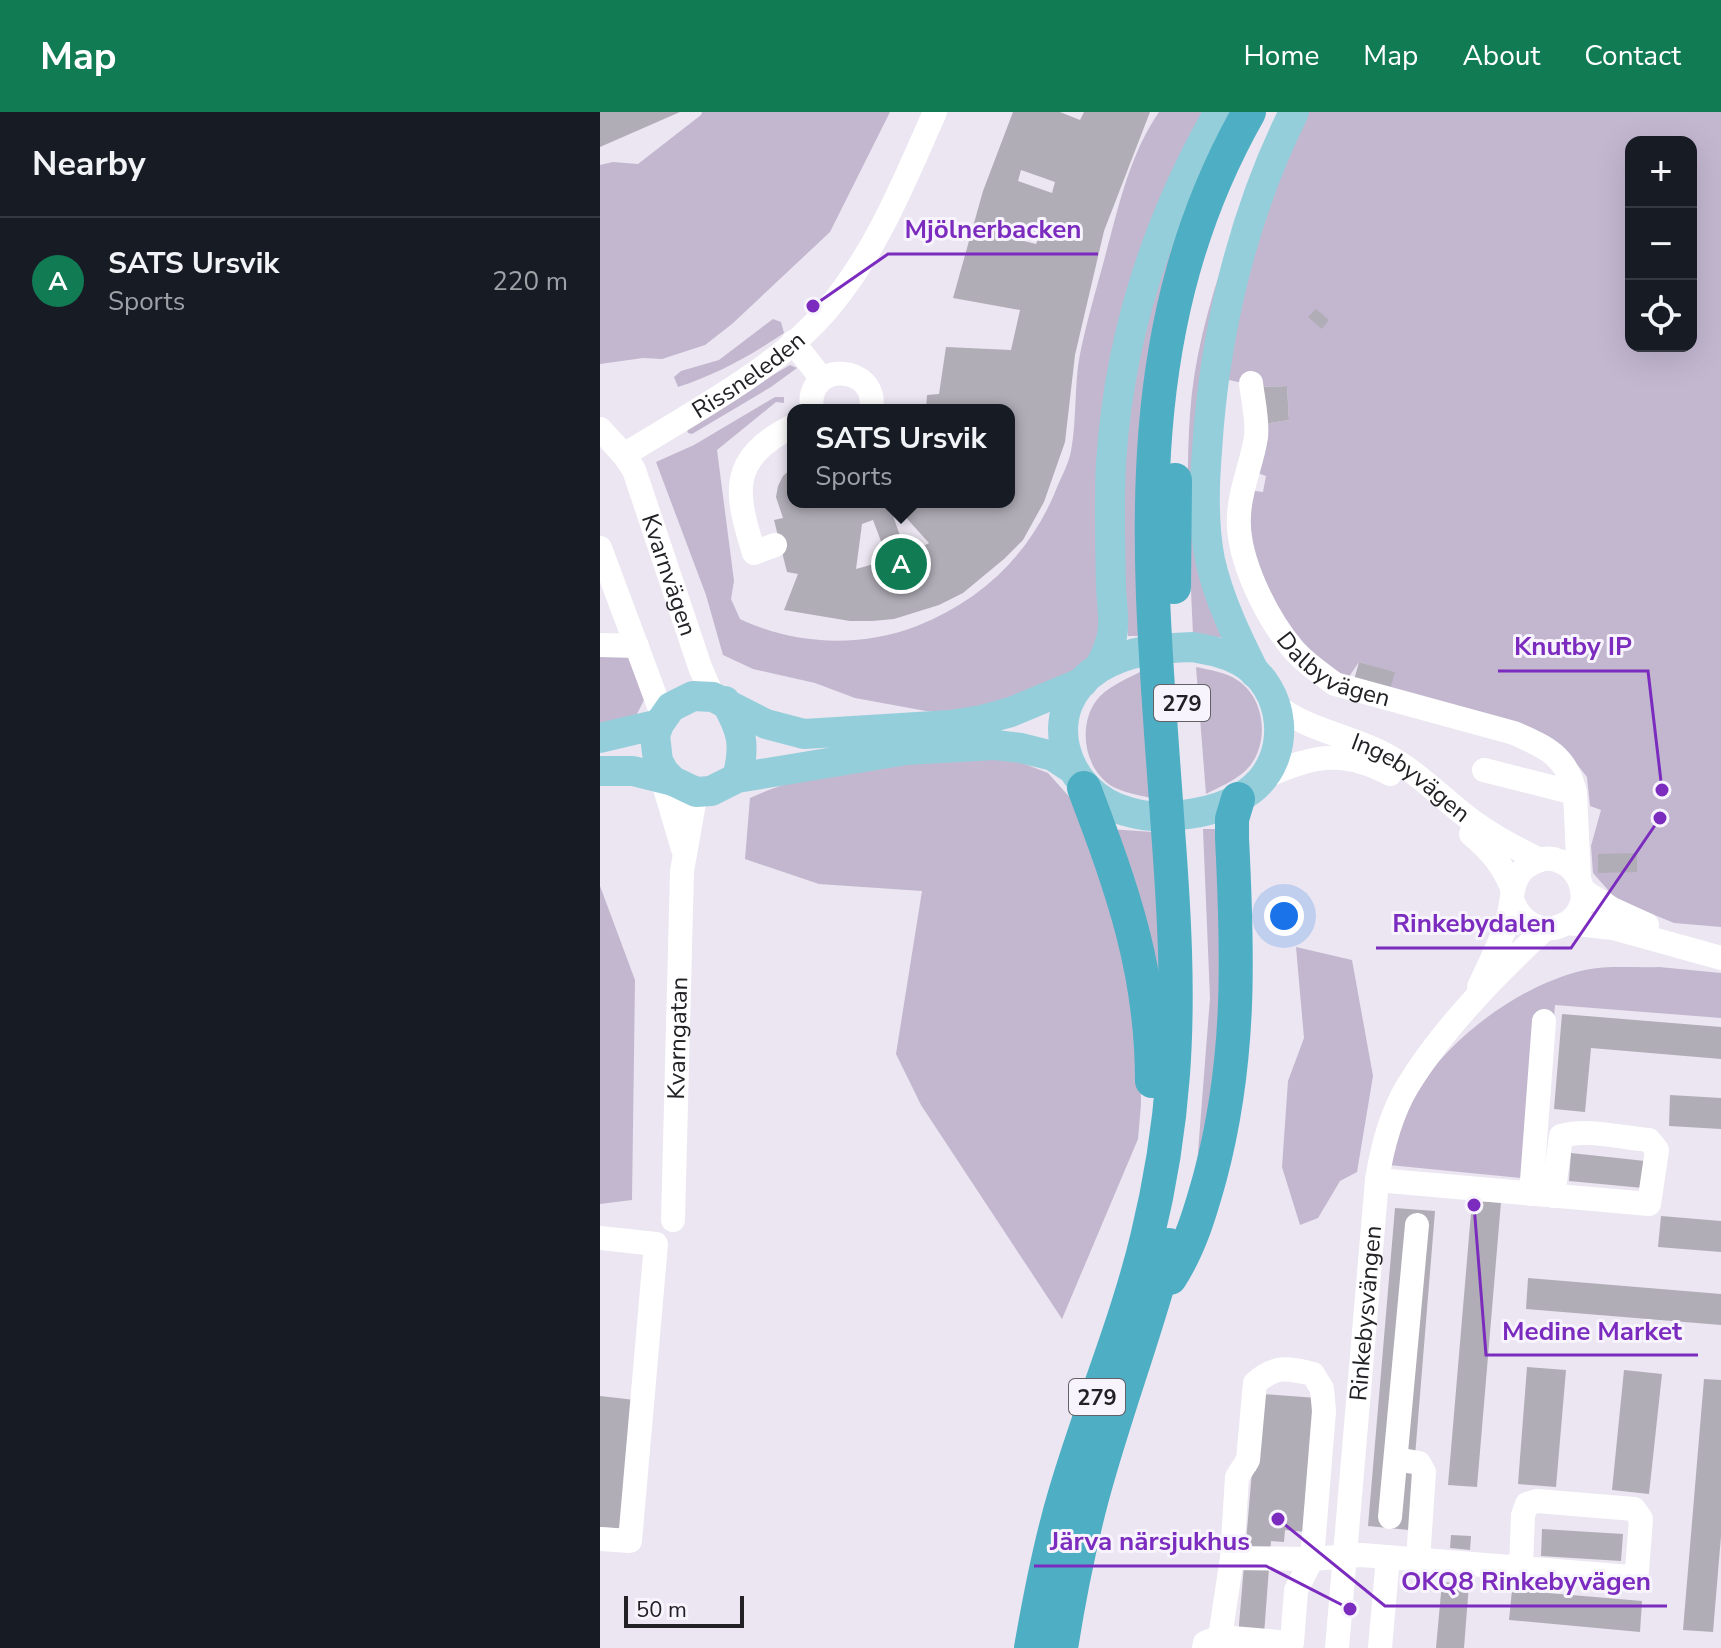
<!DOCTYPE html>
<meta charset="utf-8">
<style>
body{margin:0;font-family:"Nunito Sans",sans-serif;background:#242831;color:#f1f3f6}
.controls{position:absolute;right:24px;top:24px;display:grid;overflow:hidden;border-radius:16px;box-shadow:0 8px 32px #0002}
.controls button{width:72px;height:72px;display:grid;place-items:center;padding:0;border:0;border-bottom:2px solid #363941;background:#171b24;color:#f1f3f6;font:40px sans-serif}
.scale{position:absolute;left:24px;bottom:20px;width:120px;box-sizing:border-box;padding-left:8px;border:4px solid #232125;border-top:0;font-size:22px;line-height:28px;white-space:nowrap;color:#232125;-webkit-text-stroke:6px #f8f4fe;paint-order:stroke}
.you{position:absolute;left:684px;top:804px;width:28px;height:28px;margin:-20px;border:6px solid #fff;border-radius:50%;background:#1a73e8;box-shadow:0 0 0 12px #1a73e833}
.badge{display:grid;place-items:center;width:52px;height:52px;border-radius:50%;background:#117b54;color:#fff;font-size:26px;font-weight:700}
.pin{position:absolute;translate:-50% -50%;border:4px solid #fff;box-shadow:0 2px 8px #0006}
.popup{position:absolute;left:187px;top:292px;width:228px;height:104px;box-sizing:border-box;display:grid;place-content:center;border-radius:16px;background:#171b24;filter:drop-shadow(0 2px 6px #0005);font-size:26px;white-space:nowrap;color:#9ea1a6}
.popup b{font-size:30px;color:#f1f3f6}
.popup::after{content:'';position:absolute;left:50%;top:100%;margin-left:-16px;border:16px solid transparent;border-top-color:#171b24}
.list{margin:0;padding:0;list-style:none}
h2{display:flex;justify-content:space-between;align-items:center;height:104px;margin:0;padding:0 32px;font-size:34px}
h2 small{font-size:26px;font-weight:400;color:#9ea1a6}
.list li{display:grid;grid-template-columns:52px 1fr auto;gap:24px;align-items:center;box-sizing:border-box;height:128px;padding:0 32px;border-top:2px solid #363941}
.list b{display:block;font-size:30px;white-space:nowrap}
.list p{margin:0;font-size:26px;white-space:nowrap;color:#9ea1a6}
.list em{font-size:26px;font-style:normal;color:#9ea1a6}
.icon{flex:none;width:44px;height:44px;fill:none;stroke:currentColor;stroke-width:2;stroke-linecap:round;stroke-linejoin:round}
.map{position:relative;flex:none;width:1121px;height:1536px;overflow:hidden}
header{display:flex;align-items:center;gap:48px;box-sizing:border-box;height:112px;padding:0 40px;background:#117b54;color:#fff}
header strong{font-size:38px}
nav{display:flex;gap:44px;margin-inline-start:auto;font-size:28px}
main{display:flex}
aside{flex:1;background:#171b24}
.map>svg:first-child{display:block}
.green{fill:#c2b7cf;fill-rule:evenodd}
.building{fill:#b1adb7;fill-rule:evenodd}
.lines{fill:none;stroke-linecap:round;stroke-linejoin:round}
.minor{stroke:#fff;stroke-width:24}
.major{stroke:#95cedb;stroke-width:30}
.highway{stroke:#4eaec3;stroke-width:34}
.labels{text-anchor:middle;stroke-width:6;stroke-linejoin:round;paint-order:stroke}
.shield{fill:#f8f4fe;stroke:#636066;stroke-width:2}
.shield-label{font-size:22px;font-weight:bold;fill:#232125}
.street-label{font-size:24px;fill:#232125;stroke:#f8f4fe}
.leader{fill:none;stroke:#7b2cbf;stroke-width:3}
.callout-dot{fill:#7b2cbf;stroke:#f8f4fe;stroke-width:3}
.callout-label{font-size:26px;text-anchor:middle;font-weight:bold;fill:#7b2cbf;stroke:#f8f4fe;stroke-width:6;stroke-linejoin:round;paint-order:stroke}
</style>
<header>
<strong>Map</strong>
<nav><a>Home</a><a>Map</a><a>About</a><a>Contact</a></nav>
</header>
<main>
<aside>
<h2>Nearby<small></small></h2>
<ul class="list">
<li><span class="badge">A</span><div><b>SATS Ursvik</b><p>Sports</p></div><em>220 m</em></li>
</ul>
</aside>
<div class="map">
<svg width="1121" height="1536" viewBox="0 0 1121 1536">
<rect width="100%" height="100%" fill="#ebe6f1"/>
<g class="green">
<polygon points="102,0 290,0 230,120 132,212 105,233 62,247 43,246 0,252 0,53 13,50 38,52 101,3"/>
<path d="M559,0H604L542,137L507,520L484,552L462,566L369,600L326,599L255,586L215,571L153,557L123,543L106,483L56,350L94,333L175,285H184V291L176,290L117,338L134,469L131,487L140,507C194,533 260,536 317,514C384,487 432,440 458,373C463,362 469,350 471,339C477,307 474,273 480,242C487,208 497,175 506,141C519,93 530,42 559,0Z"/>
<path d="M705,0H1121V815L1074,811L1016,787L993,761L991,734L1001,698L990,694L987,665L968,641L788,584L794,560L759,550L746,569L708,546L655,461L647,378L663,380L666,364L652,359L664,312L689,308L687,274L662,275L624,267L653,134ZM1031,30H1091V234H1031Z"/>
<path d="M647,83L603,275L628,526L593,523C590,449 585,376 590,302C595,227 621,153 647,83Z"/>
<polygon points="594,86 542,524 528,524 524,483 524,293 573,109"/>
<path d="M173,207L181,210L184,221C150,244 118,262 78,275L74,265L81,259L119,248Z"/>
<polygon points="190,253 197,256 171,275 92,322 88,321 86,314"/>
<polygon points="0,540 29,544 44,588 37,602 0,616"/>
<path d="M596,555C609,558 626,560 637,568C664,585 669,626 652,651C642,666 621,674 606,682Z"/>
<path d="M542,559L551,686C538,683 521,680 510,673C484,655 478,614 496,589C506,575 527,567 542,559Z"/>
<path d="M377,647L417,649L448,661L473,689L498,739L540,923L541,992L538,1027L462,1207L321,993L296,942L322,779L219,772L145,747L150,686C221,653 300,653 377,647Z"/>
<polygon points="509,717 553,720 561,811 559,925"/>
<polygon points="603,717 620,717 624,921 595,1079 610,886"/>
<polygon points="0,774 35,868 32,1088 0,1092"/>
<polygon points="696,835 752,848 773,964 757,1060 740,1069 718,1106 700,1113 682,1055 688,969 704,926"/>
<path d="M1059,855L1121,861V906L955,893L941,1068L789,1053C798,1029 804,1000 818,978C851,924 922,872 985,858C1008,853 1035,856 1059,855Z"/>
</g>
<g class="building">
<polygon points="0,0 80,0 0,35"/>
<path d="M413,0H460L480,8L484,0H550L504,119L475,243L465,330L444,390L423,428L404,447L363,481L339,493L294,507L272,509H250L184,498L198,462L187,460L174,408L183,406L176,385L178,374L183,364L193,355V390H288L307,443L329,431L292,390H409V298H326L327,283L339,282L346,235L411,238L420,198L353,186L383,79ZM421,58L455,70L452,81L418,69ZM403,113L441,121L436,132L400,123ZM273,408L288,448L256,457L262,412Z"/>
<polygon points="716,197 729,208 722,217 708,205"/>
<polygon points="687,274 689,308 664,312 662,275"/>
<polygon points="759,550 795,560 788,584 752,575"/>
<polygon points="1037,741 1037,760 998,761 998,742"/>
<polygon points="962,902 1121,915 1121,947 991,936 985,1000 954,997"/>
<polygon points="1070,983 1121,986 1121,1017 1069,1014"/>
<polygon points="971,1041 1045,1049 1043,1076 969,1069"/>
<polygon points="872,1089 901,1090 877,1375 848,1373"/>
<polygon points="795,1096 835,1099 809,1418 768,1414"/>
<polygon points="1061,1104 1121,1109 1121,1140 1058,1135"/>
<polygon points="928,1166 1121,1182 1121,1213 926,1197"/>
<polygon points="927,1255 966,1258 956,1375 918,1372"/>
<polygon points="1024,1258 1062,1262 1049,1382 1012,1378"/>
<polygon points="1104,1267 1121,1268 1121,1424 1113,1520 1083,1518"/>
<polygon points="662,1282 717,1286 706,1420 685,1418 684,1430 671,1429 663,1536 637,1536 652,1359 656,1359"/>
<polygon points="0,1284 35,1288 24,1417 0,1415"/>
<polygon points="942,1417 1023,1422 1021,1449 941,1444"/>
<polygon points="851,1423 871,1424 870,1438 850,1436"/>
<polygon points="842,1470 869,1472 864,1536 836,1536"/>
<polygon points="912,1478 1042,1489 1040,1520 909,1508"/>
</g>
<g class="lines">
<g class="minor">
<polyline points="193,230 222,267"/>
<path id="s1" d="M651,271C653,288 658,309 656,325C652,352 640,376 639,403C636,445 666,505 693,537C705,551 720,561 735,572L914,621C946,635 967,644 975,681L979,766"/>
<path d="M212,298C204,247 280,252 271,298"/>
<path id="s2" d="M0,317L24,343L34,358L100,555L113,585"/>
<path id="s3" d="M24,343C91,301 182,254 231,193C278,136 305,67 335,0"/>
<path d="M175,433L154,441C135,380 128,347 193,314"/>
<polyline points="0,436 63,605"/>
<polyline points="0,533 37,534"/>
<path id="s4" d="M676,593C707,618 747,623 782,641C818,659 843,688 875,711C896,726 917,737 940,748"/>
<polyline points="884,658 975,681"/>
<path d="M664,665C713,644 742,636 790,662"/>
<polyline points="62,666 83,737"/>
<path d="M871,722C890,738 903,753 912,776"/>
<polyline points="982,778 1012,797 1047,813"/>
<polyline points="967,811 1013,816 1121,846"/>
<path d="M879,875C888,855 899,834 906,813C915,789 907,761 935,750C943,746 950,745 959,749C968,752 976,760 980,770C997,813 930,840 912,787"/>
<path d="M777,1068L1049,1092L1057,1038L1049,1028C1022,1026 987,1016 961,1024L953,1084"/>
<polyline points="931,1082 944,909"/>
<path id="s5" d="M73,1108L82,759L96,680"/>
<polyline points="0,1126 56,1132 30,1429 0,1427"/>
<polyline points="796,1347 819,1351 824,1360 818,1448"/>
<polyline points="790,1405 817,1113"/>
<path d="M620,1525L632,1446L637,1365L648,1348L655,1271C676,1253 687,1256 713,1262L722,1277L724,1299L712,1447L762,1443L1031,1465L1037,1459L1041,1407L1034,1397L937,1389L927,1392L923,1403L921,1456"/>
<polyline points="604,1536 605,1531 620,1525 692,1531 696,1478 712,1447 632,1446"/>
<path id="s6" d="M737,1536L777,1068C782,1036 790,1004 807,975C842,917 895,863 945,817"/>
<polyline points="780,1536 788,1445"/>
</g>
<g class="major">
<path d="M593,535C609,538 625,541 640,549C687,575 693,645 651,678C633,692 611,699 589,702C569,705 548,706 529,700C462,683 436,596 499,556C528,538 561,536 593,535Z"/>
<path d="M500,555C506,542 513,529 513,515C514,501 511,486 511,472C510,432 509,391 511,351C519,227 557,108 619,0"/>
<path d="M655,561C637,525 619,488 610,448C603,413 604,375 607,339C614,224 642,104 694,0"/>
<path d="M125,589C142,618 146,633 137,666"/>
<polyline points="0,626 59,612"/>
<polyline points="471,656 453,644 421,636 395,633 306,638 137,666 111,679 96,680 73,669 64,660 58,649 55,624 59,612 71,595 93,584 113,585 166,612 204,622 350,613 382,608 411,600 483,570"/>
<polyline points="0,659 33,659 73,669"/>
</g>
<g class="highway">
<polyline points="574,475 575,368"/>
<path d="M484,676C522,776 552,859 552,969"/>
<path d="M570,1166C590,1135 600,1101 610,1065C641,949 638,844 632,726V707L638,687"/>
<path d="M431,1536C440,1484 450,1432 465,1382C490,1296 526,1213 547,1126C560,1073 569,1017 573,962C579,881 574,798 568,718C551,467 519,229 649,0"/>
<path d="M461,1536C469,1485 479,1435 492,1386C515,1300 547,1218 569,1133"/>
</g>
</g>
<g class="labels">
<g class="shield">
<rect x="554" y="573" width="56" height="36" rx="6"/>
<rect x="469" y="1267" width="56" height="36" rx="6"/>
</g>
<g class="shield-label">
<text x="582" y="599">279</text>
<text x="497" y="1293">279</text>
</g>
<g class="street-label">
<text dy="8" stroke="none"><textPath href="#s3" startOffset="148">Rissneleden</textPath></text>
<text dy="8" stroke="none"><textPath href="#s2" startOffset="164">Kvarnvägen</textPath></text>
<text dy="8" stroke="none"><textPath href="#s1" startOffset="328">Dalbyvägen</textPath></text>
<text dy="8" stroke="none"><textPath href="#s4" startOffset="154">Ingebyvägen</textPath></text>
<text dy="8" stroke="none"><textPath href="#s5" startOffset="182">Kvarngatan</textPath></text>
<text dy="8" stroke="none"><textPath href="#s6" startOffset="336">Rinkebysvängen</textPath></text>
</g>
</g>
<path class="leader" d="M213 194L288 142H498M1062 678L1048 559H898M1060 706L971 836H776M874 1093L886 1243H1098M750 1497L666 1454H434M678 1407L785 1494H1067"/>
<g class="callout-dot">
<circle cx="213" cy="194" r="8"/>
<circle cx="1062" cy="678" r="8"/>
<circle cx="1060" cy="706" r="8"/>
<circle cx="874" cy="1093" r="8"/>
<circle cx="750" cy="1497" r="8"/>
<circle cx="678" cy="1407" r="8"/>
</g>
<g class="callout-label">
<text x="393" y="126">Mjölnerbacken</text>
<text x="973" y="543">Knutby IP</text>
<text x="874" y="820">Rinkebydalen</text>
<text x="992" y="1228">Medine Market</text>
<text x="550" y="1438">Järva närsjukhus</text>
<text x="926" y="1478">OKQ8 Rinkebyvägen</text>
</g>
</svg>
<div class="controls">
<button>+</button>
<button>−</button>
<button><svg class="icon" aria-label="locate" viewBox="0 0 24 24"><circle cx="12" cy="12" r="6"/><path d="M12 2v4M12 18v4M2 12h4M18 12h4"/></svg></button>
</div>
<div class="scale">50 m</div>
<div class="you"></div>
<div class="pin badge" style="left:301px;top:452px">A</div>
<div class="popup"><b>SATS Ursvik</b>Sports</div>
</div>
</main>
